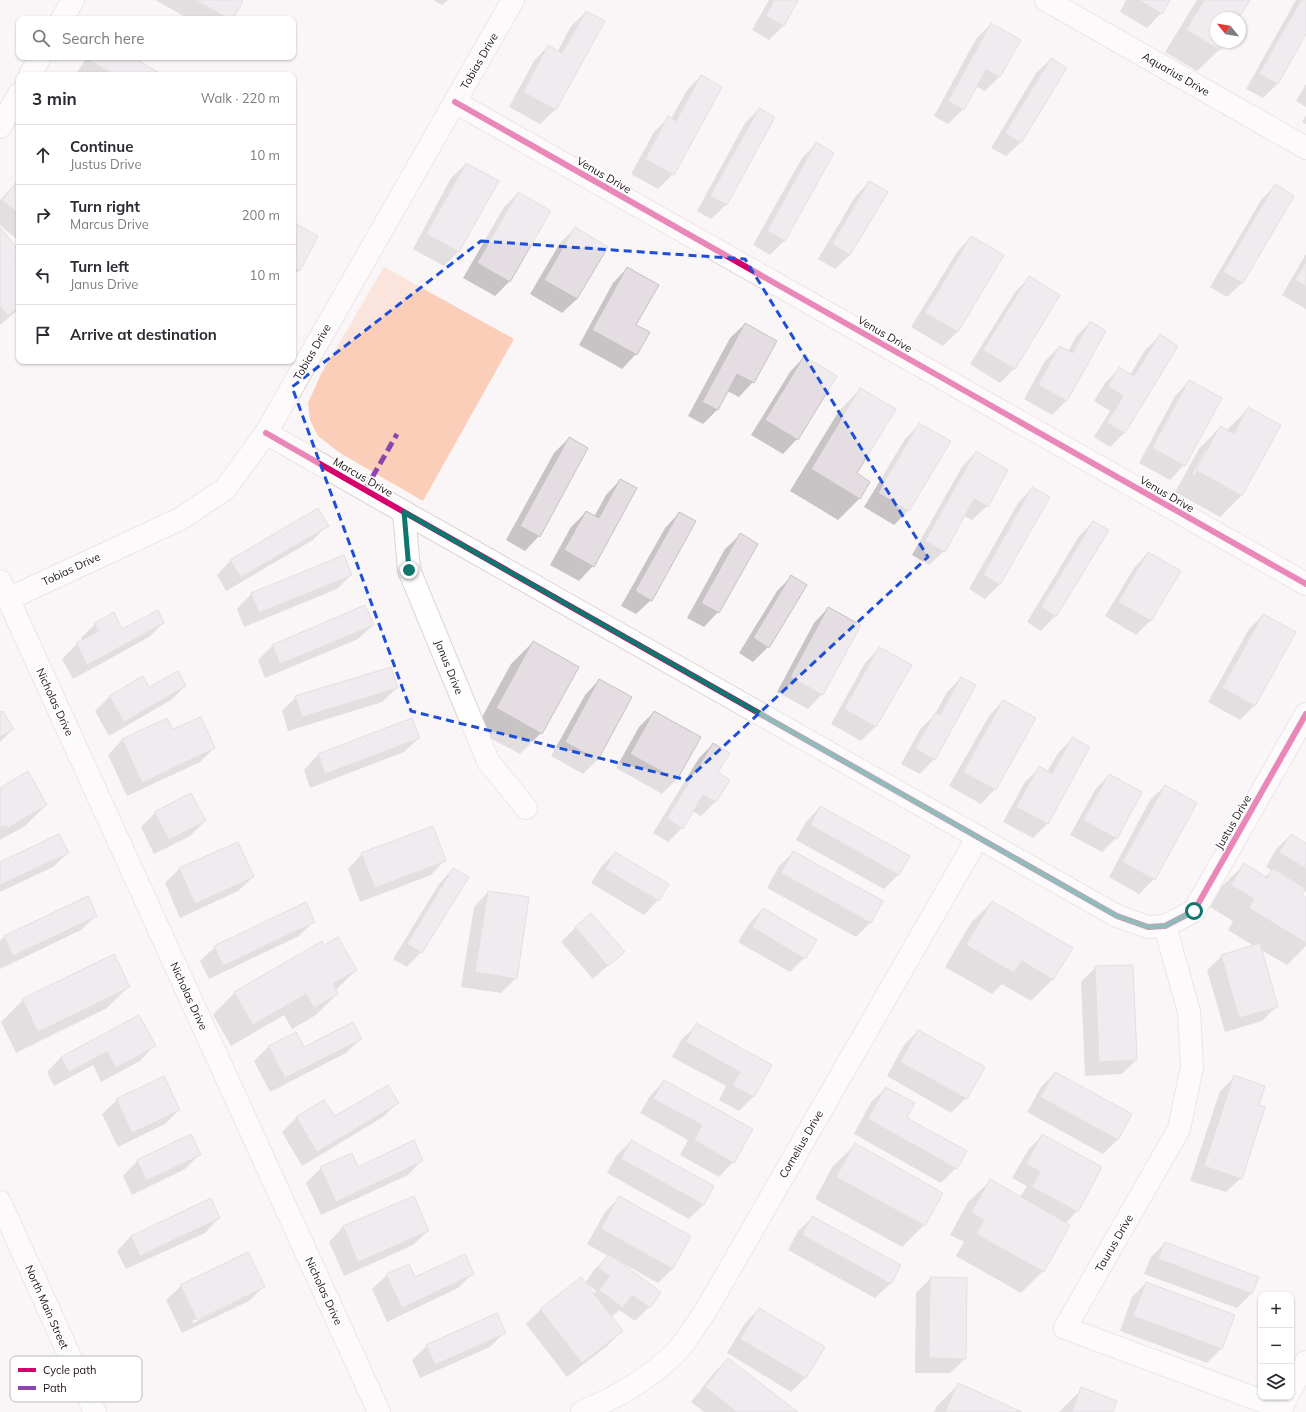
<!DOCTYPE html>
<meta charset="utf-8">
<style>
body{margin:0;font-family:Mulish,sans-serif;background:#f2f2f3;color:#2b2b33}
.controls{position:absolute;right:12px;bottom:12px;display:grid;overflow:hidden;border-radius:8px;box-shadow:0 1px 3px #0004}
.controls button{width:36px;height:36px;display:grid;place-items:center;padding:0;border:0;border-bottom:1px solid #e1e1e2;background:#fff;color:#2b2b33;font:20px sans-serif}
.compass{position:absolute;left:1210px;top:12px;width:36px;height:36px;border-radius:50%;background:#fff;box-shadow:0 1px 3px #0004;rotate:300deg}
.stop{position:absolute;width:12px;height:12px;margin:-9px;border:3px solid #0f766e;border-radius:50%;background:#fff}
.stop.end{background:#0f766e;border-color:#fff;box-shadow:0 1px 4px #0008}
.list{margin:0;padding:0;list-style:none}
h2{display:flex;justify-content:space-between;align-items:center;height:52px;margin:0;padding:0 16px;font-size:17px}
h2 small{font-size:13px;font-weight:400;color:#7c7c81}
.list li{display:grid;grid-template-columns:26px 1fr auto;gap:12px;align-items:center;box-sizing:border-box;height:60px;padding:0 16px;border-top:1px solid #e1e1e2}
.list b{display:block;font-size:15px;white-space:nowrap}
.list p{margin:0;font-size:13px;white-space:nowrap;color:#7c7c81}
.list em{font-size:13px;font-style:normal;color:#7c7c81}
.icon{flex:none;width:22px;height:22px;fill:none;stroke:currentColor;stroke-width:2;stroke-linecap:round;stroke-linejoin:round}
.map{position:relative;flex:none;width:1306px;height:1412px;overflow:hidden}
.search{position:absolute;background:#fff;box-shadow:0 1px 3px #0004;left:16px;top:16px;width:280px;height:44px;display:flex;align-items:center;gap:10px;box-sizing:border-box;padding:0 14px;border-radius:8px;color:#7c7c81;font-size:15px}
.panel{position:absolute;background:#fff;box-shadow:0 1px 3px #0004;left:16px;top:72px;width:280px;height:292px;border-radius:8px}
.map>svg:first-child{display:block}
.green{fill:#faceb9}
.shadow{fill:#0003;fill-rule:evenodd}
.building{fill:#e4dee2;stroke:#c7c1c6}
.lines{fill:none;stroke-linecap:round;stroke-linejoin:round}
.minor-casing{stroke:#dbd2d5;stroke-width:24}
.secondary-casing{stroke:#dbd2d5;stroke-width:24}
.minor{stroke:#fefefe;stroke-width:22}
.secondary{stroke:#fefefe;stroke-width:22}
.quiet{stroke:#8e44ad;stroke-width:5;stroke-dasharray:10 5;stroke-linecap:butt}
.cycleway-casing{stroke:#fff;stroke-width:8}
.cycleway{stroke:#d6006c;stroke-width:6}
.route{stroke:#0f766e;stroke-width:5}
.marked{fill:none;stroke:#1d4ed8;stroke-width:3;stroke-dasharray:8 5;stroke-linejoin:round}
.labels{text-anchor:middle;stroke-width:3.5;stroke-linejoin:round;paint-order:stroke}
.street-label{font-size:11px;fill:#1d1216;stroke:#fff}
.key{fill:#fff;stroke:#bbb8b9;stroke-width:1}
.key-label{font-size:11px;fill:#1d1216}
</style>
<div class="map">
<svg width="1306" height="1412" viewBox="0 0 1306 1412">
<rect width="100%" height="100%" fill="#faf5f7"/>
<polygon class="green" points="384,267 514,339 423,501 340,453 318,436 310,420 308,403 321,374"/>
<g class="shadow">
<polygon points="155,0 239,0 231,19 189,19"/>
<polygon points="433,0 448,0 442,5"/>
<polygon points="769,0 797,0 783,26 769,40 752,30"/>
<polygon points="1126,0 1169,0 1161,13 1147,28 1120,12"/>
<polygon points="1197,0 1249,0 1238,18 1216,18 1216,42 1223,42 1219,50 1197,71 1165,52"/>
<polygon points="1296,0 1306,0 1306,32 1277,84 1263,98 1246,89"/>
<polygon points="586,12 603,22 555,110 540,124 509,107 534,61 548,46 558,51 571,26"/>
<polygon points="991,24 1019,40 999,77 985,91 976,86 963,109 948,124 934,116 976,39"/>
<polygon points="87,57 131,57 161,75 76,74"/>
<polygon points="1051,59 1021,142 1006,156 991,148 1036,73"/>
<polygon points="701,76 673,174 658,189 631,174 654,132 668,118 671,119 687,90"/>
<polygon points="1306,84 1306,107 1296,101"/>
<polygon points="759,109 774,117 726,205 711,219 697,211 745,123"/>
<polygon points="1306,115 1306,124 1302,122"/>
<polygon points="816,144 833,153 784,241 770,255 753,245 802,158"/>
<polygon points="466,164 458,252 444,266 413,249 451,178"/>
<polygon points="19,180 19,241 0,225 0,200"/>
<polygon points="869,182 850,255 835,269 818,259 855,197"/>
<polygon points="1275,186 1292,196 1242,283 1227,297 1210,287 1261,200"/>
<polygon points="518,193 550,211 509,282 495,296 463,278 504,207"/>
<polygon points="293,223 299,270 293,276"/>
<polygon points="575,228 577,299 562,313 530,294 560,243"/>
<polygon points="0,229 19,253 19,260 15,264 19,269 19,309 0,325"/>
<polygon points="971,237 1002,255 957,332 943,346 911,327 957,252"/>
<polygon points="1306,254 1306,309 1282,295"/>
<polygon points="627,268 635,325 636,354 622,369 579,345 613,283"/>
<polygon points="1029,278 1059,296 1014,369 1000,383 970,364 1015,292"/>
<polygon points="1090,322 1067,400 1052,415 1024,399 1045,361 1059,347 1068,352 1076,337"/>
<polygon points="745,324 753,382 739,397 727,391 717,410 703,424 688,416 730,338"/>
<polygon points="1160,336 1177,346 1124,433 1110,447 1094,437 1110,411 1094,401 1105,383 1119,369 1130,375 1145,350"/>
<polygon points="804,357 797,439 783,454 751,435 790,372"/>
<polygon points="1189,381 1184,465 1170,480 1139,463 1175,396"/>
<polygon points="860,389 855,474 869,482 859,499 838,520 790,491 839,411"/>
<path d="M1249,408L1242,495L1220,517L1175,492L1199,449L1220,427L1226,431ZM1205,451H1207L1194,475L1193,474Z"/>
<polygon points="920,424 908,511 894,525 864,507 905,439"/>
<polygon points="569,438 539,536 525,551 506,540 554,453"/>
<polygon points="976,452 987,506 972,520 964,516 944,551 929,565 912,555 962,467"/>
<polygon points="620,480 593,566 579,581 550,565 571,527 586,512 594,517 606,495"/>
<polygon points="1032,488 1000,584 985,599 969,589 1018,503"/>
<polygon points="679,513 651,600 636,614 621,606 665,528"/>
<polygon points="1093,522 1055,616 1041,631 1027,622 1079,536"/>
<polygon points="327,525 313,540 226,591 217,575 231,560"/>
<polygon points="740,535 718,612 704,627 687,618 725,549"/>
<polygon points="1148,553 1151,620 1136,635 1105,616 1134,568"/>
<polygon points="344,556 351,575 337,589 244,627 237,609 251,594"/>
<polygon points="791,577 768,647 753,662 739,653 777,591"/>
<polygon points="365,607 373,625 358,639 265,678 258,660 272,646"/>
<polygon points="828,608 822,694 808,709 777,692 814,623"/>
<polygon points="1263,615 1254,706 1240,720 1208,702 1249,629"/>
<polygon points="163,623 149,637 73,679 62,659 77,644 82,641 81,638 95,624 122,630"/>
<polygon points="533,642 541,733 520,754 475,730 511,664"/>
<polygon points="880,648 876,726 861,741 831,724 865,663"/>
<polygon points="142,678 149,689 185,686 171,700 109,736 95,711 109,697"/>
<polygon points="961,678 934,759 920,774 901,764 921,728 934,716 947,692"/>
<polygon points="599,680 598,759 583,774 551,756 585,695"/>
<polygon points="397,688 382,702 288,731 282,711 296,697"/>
<polygon points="1003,701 995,789 981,804 949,786 989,716"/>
<polygon points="654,712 677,779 662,794 616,768 639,727"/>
<polygon points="0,713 13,729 0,742"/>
<polygon points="167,719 172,731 214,748 200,762 127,796 108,755 122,740"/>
<polygon points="412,719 419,738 404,752 310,788 304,770 318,755"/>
<polygon points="1072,739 1089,748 1047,824 1033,838 1003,822 1025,782 1039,768 1047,772 1058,753"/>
<polygon points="713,744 716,772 729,780 715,802 701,816 692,811 682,828 668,842 653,833 699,758"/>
<polygon points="1109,775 1116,838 1102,852 1070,835 1095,790"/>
<polygon points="1165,786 1154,879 1139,894 1109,877 1150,800"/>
<polygon points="0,789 46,805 25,826 0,840"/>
<polygon points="820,807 908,857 898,875 884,889 796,840 806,822"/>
<polygon points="155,813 205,821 190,836 154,854 141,827"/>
<polygon points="1291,835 1306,844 1306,892 1304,890 1301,895 1306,898 1306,946 1287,965 1261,950 1277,1006 1262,1021 1225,1032 1207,970 1222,956 1254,946 1228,930 1233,921 1210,907 1222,886 1244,865 1265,877 1272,871 1266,867 1276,849"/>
<polygon points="794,852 882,902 870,923 856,937 767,888 779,866"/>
<polygon points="68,853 53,867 0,892 0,863"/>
<polygon points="615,853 658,900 644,915 591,883 601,867"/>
<polygon points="362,854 445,860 431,875 360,902 348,869"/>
<polygon points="179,869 253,877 238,891 180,918 165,883"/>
<polygon points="453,869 421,952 407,967 393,959 439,884"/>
<polygon points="488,892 516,978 501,993 461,987 474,907"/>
<polygon points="87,897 96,916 81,930 0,969 0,941 4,937"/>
<polygon points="992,902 1053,979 1031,1001 1002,984 992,994 945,967 971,923"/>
<polygon points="763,909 804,958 790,972 738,942 749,924"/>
<polygon points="314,921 299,936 209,979 200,961 215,947"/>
<polygon points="576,927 623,952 593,979 561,942"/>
<polygon points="321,943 323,947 356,970 335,991 337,994 316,1015 292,1029 284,1015 231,1046 213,1015 234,993"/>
<polygon points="1096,967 1136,1060 1122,1074 1085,1076 1081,982"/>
<polygon points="128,987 107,1008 16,1053 1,1022 23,1000"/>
<polygon points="139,1016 154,1046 140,1061 101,1082 93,1065 54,1086 47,1072 61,1057"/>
<polygon points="697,1025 770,1066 753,1097 739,1111 719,1100 726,1086 672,1057 682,1039"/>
<polygon points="918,1031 984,1068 966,1098 951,1113 887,1076 904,1045"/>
<polygon points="360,1039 346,1053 270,1092 254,1061 269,1046 303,1048"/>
<polygon points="1055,1073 1131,1115 1117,1140 1103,1154 1027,1112 1041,1087"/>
<polygon points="1235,1077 1257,1106 1241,1178 1226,1192 1190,1181 1220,1091"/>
<polygon points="664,1081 751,1129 733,1162 719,1177 680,1155 688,1140 640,1113 650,1096"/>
<polygon points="886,1088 906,1118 956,1168 941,1183 854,1134 871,1102"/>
<polygon points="117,1100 179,1110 165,1124 118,1147 102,1114"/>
<polygon points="324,1101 334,1118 397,1103 383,1117 302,1166 282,1132 296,1118"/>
<polygon points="1043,1135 1077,1211 1066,1223 1069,1225 1043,1271 1021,1293 956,1256 964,1242 950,1235 968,1202 990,1181 1020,1197 1027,1186 1012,1178 1028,1150"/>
<polygon points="190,1136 199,1155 185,1169 132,1195 123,1176 137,1161"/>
<polygon points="631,1141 704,1204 689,1219 607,1173 616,1156"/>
<polygon points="855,1145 924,1225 902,1247 815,1199 833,1166"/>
<polygon points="351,1154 358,1168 422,1160 408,1175 321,1215 306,1183 321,1168"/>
<polygon points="414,1197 428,1231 413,1245 344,1276 329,1242 343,1227"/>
<path d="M620,1197L689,1237L672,1269L658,1283L622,1263L621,1264L649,1307L635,1321L619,1310L611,1318L622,1331L607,1346L567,1377L526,1324L541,1309L585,1283L594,1270L608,1256L587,1244L605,1212ZM586,1283L596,1291L593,1294Z"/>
<polygon points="813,1217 900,1265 890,1284 875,1298 788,1250 798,1231"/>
<polygon points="219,1218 205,1233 126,1269 117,1251 131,1236"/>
<polygon points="1165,1243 1258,1277 1251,1294 1237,1308 1144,1274 1151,1257"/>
<polygon points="473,1273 458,1288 387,1322 372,1289 387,1275 415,1279"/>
<polygon points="931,1278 965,1359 950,1373 915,1373 916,1293"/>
<polygon points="1146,1283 1221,1349 1207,1363 1120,1331 1132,1297"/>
<path d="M181,1286L263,1287L249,1301L182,1333L166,1300ZM247,1294V1296L193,1323L192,1321Z"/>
<polygon points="759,1309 805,1378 791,1392 727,1353 745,1323"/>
<polygon points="505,1332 490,1347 420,1378 412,1360 427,1346"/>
<polygon points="728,1359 796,1412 704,1412 691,1402 713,1374"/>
<polygon points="959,1384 1020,1412 934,1412 937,1406"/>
<polygon points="1082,1389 1112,1412 1059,1412"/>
</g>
<g class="building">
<polygon points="195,0 241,0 243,1 233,19 229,19"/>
<polygon points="774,0 798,0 784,26 766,16"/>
<polygon points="1139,0 1170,0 1162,14"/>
<polygon points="1204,0 1250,0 1239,18 1216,18 1216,42 1225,42 1220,50 1186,30"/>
<polygon points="1301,0 1306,0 1306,34 1278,84 1259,74"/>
<polygon points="586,11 605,21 556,110 523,92 548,45 562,53"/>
<polygon points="991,23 1021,40 1000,77 986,70 964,110 948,101"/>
<polygon points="91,57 133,57 163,75 115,75 89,60"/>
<polygon points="1051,58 1067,68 1021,143 1005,133"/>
<polygon points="701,75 722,87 674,175 645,159 668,116 676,121"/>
<polygon points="759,108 775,117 727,205 710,196"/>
<polygon points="816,142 834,153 785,241 767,231"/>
<polygon points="466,163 499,181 459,252 426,234"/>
<polygon points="19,179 19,214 2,200"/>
<polygon points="869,181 888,192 850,255 832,244"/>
<polygon points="1275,184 1294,196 1243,283 1223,272"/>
<polygon points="518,192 551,211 510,282 477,263"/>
<polygon points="293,222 318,236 300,271 293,267"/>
<polygon points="0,227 19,251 19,260 15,263 19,268 19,307 8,316 0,306"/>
<polygon points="575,227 608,247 577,299 544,280"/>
<polygon points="971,236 1004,255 958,332 925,313"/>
<polygon points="1306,262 1306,286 1295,280"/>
<polygon points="627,267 659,285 636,325 650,332 637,355 592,330"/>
<polygon points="1029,276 1060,295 1015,369 983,350"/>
<polygon points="1090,321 1106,331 1067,401 1038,385 1059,346 1073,353"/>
<polygon points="745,323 777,341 754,383 737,374 718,410 702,402"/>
<polygon points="1160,334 1178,346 1125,433 1107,423 1123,396 1108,386 1119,367 1134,376"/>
<polygon points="804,356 837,376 798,440 765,420"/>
<polygon points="1189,380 1222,398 1185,466 1152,448"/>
<polygon points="860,388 896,409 857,473 870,482 860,499 811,469"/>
<polygon points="1248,407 1281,425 1242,496 1196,470 1220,426 1234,434"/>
<polygon points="919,423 951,441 909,511 878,493"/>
<polygon points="569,437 588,448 540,537 520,526"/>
<polygon points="976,451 1008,470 988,507 974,499 945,552 925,541"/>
<polygon points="620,479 637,488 594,567 564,550 586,511 599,518"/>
<polygon points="1032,487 1050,497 1000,585 983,575"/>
<polygon points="318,508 329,526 241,577 230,560"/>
<polygon points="679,512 696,521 652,601 635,591"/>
<polygon points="1093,521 1109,530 1056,617 1041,607"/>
<polygon points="740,533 758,544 719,613 701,603"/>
<polygon points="1148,552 1181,571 1151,621 1118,602"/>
<polygon points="344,555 352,575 259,613 251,593"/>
<polygon points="791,575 807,585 769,648 753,638"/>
<polygon points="365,605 374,625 280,664 272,645"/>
<polygon points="828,607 861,625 823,695 790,677"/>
<polygon points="158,610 164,623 87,665 76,643 99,631 94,623 114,612 122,629"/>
<polygon points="1263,614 1296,632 1255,706 1222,688"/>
<polygon points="533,641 579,667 542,734 496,708"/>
<polygon points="879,647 912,665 876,727 844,709"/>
<polygon points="391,667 398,688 302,717 295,696"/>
<polygon points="178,671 186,686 124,722 109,696 143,676 149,687"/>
<polygon points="961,677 976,685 935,760 915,749 935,713 940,715"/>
<polygon points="599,679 632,697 598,760 565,742"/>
<polygon points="1003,700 1036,718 996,790 963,772"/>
<polygon points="3,711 14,729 0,737 0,712"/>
<polygon points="654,711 701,737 677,780 630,754"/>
<polygon points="201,717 215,748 142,783 122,739 167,718 173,729"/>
<polygon points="412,718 420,738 325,774 318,754"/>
<polygon points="1072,737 1090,747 1048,824 1016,807 1039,766 1052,774"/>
<polygon points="713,743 730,753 718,772 730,780 716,802 703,795 683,829 667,818"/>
<polygon points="28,771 47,805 8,828 6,825 0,828 0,788"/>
<polygon points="1109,774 1142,792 1117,839 1083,820"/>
<polygon points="1165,785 1197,803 1155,880 1122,862"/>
<polygon points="191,793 206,821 169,840 154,812"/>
<polygon points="820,806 910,856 899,875 810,825"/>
<polygon points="433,826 446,861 375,888 361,853"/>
<polygon points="59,834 69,853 0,885 0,862"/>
<polygon points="1291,834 1306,843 1306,869 1279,852"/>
<polygon points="238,842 254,877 195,904 179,868"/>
<polygon points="793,851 883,901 871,923 781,873"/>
<polygon points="615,852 669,884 659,901 605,869"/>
<polygon points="1244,863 1267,878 1273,868 1306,889 1302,895 1306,897 1306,943 1249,908 1254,899 1231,885"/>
<polygon points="453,868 469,877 422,953 407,944"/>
<polygon points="488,891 529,897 517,979 475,972"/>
<polygon points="88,896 97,916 13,956 4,936"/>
<polygon points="992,901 1073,948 1053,980 1022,961 1014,973 966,945"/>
<polygon points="306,902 315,922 223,966 214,946"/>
<polygon points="763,908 817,940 805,959 752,927"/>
<polygon points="591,913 625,952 608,966 575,927"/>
<polygon points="338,937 357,970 333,984 338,994 314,1008 306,994 253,1025 234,992 322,941 324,945"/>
<polygon points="1260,943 1278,1007 1239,1018 1221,955"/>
<polygon points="114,954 130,987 38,1032 22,999"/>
<polygon points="1133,965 1137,1060 1099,1062 1095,966"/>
<polygon points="139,1015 156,1046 116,1068 107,1052 69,1072 61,1057"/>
<polygon points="353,1022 362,1039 285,1078 268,1046 296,1032 304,1047"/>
<polygon points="696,1023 772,1065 754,1097 732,1085 740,1072 686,1042"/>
<polygon points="918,1030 985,1067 967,1099 900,1062"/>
<polygon points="1055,1072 1132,1114 1118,1140 1040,1097"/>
<polygon points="1234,1075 1265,1086 1259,1105 1265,1107 1242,1179 1204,1166"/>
<polygon points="164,1076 180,1110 132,1133 116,1099"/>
<polygon points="664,1080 753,1129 734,1163 694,1140 702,1125 653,1099"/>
<polygon points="388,1085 399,1103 317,1152 296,1117 324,1100 335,1116"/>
<polygon points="885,1087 915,1103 907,1118 967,1151 957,1169 868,1119"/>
<polygon points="191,1134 201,1155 146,1181 137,1160"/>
<polygon points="1042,1134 1102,1167 1078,1212 1032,1187 1040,1172 1026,1164"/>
<polygon points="414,1140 423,1161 336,1202 320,1167 352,1153 358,1167"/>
<polygon points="631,1140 714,1186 704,1205 621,1159"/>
<polygon points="855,1143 943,1193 925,1226 836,1177"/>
<polygon points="990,1179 1070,1225 1044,1272 976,1234 984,1220 971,1213"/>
<polygon points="414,1196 429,1231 358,1262 343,1226"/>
<polygon points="619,1196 691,1236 673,1269 601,1229"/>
<polygon points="211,1198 220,1218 140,1256 131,1236"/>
<polygon points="812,1216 901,1265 891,1284 802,1235"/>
<polygon points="1165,1242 1259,1277 1252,1294 1158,1259"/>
<polygon points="248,1252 265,1287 197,1320 180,1285"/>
<polygon points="465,1254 474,1274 402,1308 386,1274 409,1264 415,1277"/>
<polygon points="609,1254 661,1292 650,1308 632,1295 623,1308 599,1290 610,1276 598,1268"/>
<polygon points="581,1277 623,1331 582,1363 540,1309"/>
<polygon points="930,1277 967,1278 966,1359 929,1358"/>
<polygon points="1146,1282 1235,1315 1222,1349 1133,1316"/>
<polygon points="759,1308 825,1347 806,1378 740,1339"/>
<polygon points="497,1313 506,1333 435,1365 426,1345"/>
<polygon points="728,1358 798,1412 737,1412 705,1387"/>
<polygon points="958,1383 1022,1412 945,1412"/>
<polygon points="1081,1387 1117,1401 1113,1412 1072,1412"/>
</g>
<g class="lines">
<g class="minor-casing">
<g id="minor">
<polyline points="1046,0 1306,148"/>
<polyline points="62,19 73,0"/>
<polyline points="30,75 40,57"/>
<polyline points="455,102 1306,584"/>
<polyline points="0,127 19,94"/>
<polyline points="266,433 404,512 1117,916 1148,927 1165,926 1194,911 1306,714"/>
<polyline points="404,512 409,570 488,761 526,808"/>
<polyline points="0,581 379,1412"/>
<polyline points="8,599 180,519 225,489 266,433 513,0"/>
<polyline points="1165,926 1189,1012 1192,1067 1179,1129 1065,1328 1281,1408 1287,1397"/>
<polyline points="1291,1389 1306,1362"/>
<path d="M582,1412C618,1397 651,1378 678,1350C688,1339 696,1324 705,1312L978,837"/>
</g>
</g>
<g class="secondary-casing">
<polyline id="secondary" points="0,1202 95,1412"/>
</g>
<use href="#minor" class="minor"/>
<use href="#secondary" class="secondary"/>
<polyline class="quiet" points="365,490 397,434"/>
<g class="cycleway-casing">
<g id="cycleway">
<polyline points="455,102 1306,584"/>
<polyline points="266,433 404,512 1117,916 1148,927 1165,926 1194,911 1306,714"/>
</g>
</g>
<use href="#cycleway" class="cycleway"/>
</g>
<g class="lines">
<polyline class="route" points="409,570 404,512 1117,916 1148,927 1165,926 1194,911"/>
</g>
<path d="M0 0H1306V1412H0ZM481,241L745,259L928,557L687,780L411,711L292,387Z" fill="#faf5f7" fill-opacity=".55" fill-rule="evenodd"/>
<path class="marked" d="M481,241L745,259L928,557L687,780L411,711L292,387Z"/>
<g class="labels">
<g class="street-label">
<text transform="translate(479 61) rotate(-60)" y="4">Tobias Drive</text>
<text transform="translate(1176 74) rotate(30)" y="4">Aquarius Drive</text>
<text transform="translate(604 175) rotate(30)" y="4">Venus Drive</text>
<text transform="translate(885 334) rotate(30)" y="4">Venus Drive</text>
<text transform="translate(312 352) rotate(-60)" y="4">Tobias Drive</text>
<text transform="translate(363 477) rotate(30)" y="4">Marcus Drive</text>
<text transform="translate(1167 494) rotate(30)" y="4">Venus Drive</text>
<text transform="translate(71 569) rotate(-25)" y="4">Tobias Drive</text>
<text transform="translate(449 667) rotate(68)" y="4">Janus Drive</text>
<text transform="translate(55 702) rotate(65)" y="4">Nicholas Drive</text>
<text transform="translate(1233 822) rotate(-60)" y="4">Justus Drive</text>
<text transform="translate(189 996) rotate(65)" y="4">Nicholas Drive</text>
<text transform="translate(801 1144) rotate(-60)" y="4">Cornelius Drive</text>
<text transform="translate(1114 1243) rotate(-60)" y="4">Taurus Drive</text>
<text transform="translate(324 1291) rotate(65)" y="4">Nicholas Drive</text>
<text transform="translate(47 1307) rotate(66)" y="4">North Main Street</text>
</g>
</g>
<rect x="10" y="1356" width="132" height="46" rx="6" class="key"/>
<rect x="18" y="1368" width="18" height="4" fill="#d6006c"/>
<rect x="18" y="1386" width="18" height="4" fill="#8e44ad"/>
<g class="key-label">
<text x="43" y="1374">Cycle path</text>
<text x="43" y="1392">Path</text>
</g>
</svg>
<div class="controls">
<button>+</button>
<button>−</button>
<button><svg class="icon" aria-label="layers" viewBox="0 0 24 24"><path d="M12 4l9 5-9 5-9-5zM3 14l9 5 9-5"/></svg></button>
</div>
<svg class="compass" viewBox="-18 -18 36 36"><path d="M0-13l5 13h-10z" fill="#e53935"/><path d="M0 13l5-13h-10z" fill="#7c7c81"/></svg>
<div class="stop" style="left:1194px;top:911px"></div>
<div class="stop end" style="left:409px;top:570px"></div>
<div class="search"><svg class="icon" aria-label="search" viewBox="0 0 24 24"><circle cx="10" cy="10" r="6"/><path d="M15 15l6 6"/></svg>Search here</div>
<section class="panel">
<h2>3 min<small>Walk · 220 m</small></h2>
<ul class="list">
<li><svg class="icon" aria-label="ahead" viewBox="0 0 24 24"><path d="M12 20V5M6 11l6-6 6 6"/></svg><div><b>Continue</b><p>Justus Drive</p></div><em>10 m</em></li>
<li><svg class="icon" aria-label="right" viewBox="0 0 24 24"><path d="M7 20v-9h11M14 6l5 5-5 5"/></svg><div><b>Turn right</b><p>Marcus Drive</p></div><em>200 m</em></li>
<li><svg class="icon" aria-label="left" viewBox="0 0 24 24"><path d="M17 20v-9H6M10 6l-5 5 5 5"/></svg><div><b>Turn left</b><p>Janus Drive</p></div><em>10 m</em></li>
<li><svg class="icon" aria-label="arrive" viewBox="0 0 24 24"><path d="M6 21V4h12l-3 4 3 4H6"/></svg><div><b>Arrive at destination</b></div></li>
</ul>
</section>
</div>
